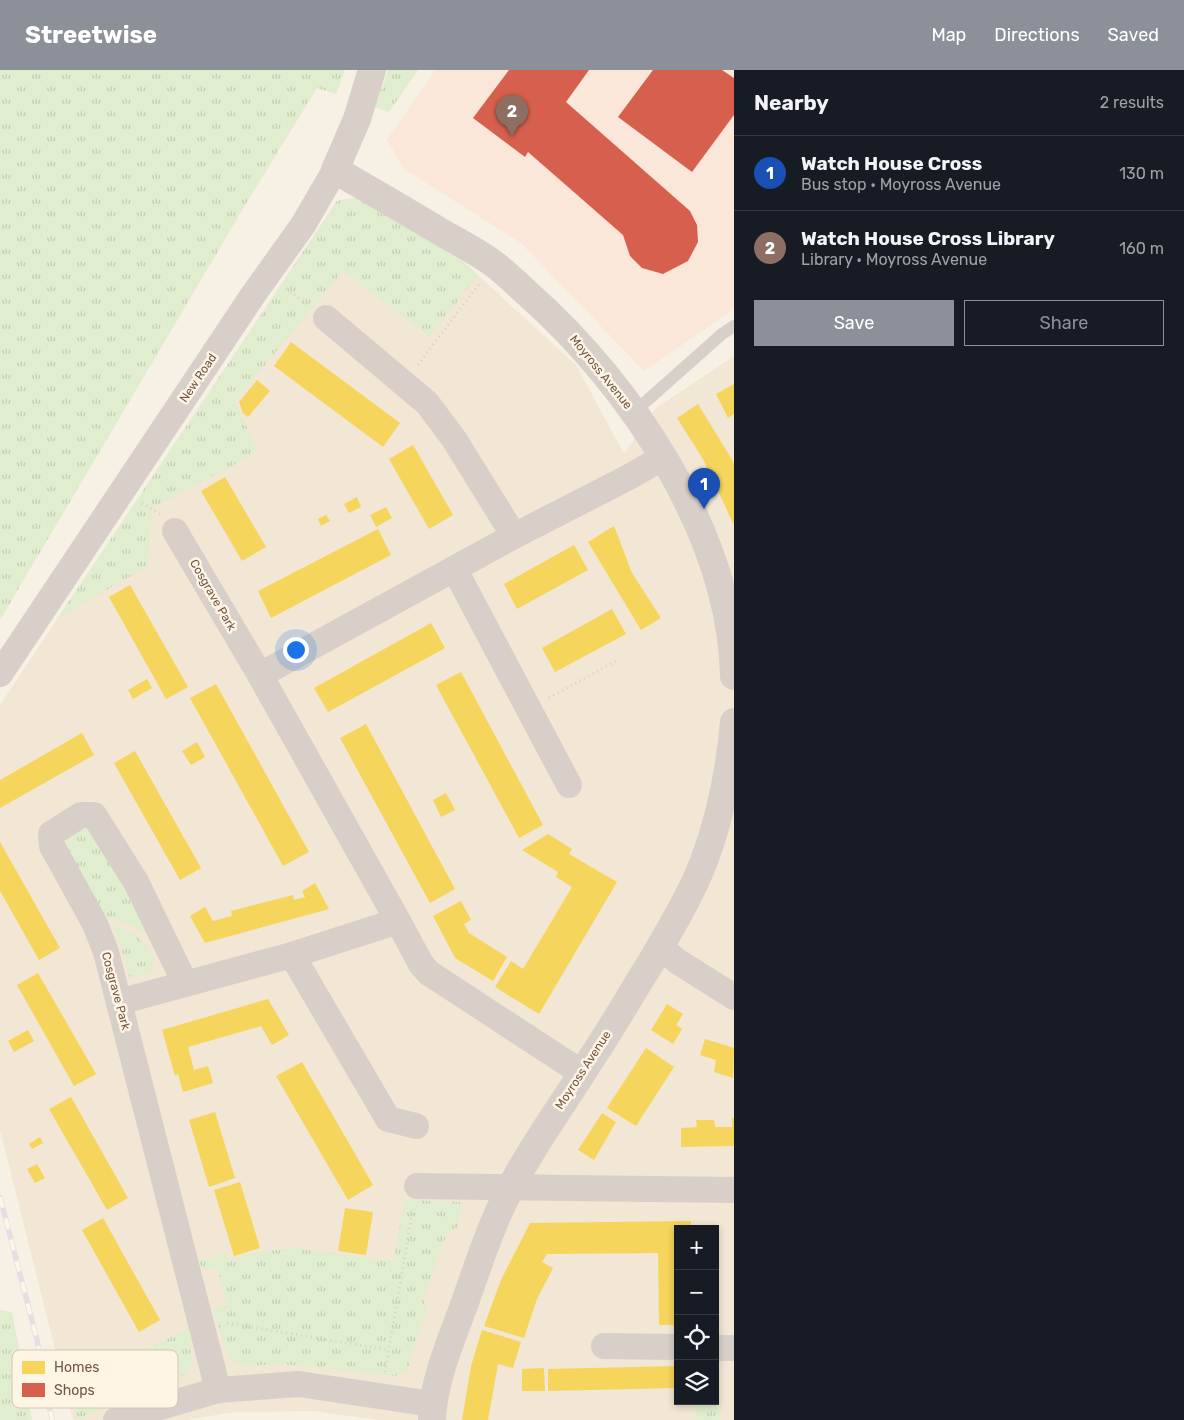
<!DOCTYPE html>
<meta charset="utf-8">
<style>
body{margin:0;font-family:Rubik,sans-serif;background:#242831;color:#f1f3f6}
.controls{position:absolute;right:15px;bottom:15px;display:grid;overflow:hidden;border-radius:0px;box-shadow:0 2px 8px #0003}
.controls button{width:45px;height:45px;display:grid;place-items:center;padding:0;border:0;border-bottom:1px solid #363941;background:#171b24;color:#f1f3f6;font:25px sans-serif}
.you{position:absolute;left:295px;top:579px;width:18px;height:18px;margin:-12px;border:4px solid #fff;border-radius:50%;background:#1a73e8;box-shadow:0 0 0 8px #1a73e833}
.badge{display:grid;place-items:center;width:32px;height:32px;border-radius:50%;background:#8c9099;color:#fff;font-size:16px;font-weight:700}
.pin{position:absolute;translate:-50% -41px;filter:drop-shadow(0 1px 2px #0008)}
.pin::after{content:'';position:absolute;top:26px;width:18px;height:15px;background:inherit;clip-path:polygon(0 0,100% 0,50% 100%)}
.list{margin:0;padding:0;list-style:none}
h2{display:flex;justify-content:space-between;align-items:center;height:65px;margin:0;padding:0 20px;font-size:21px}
h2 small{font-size:16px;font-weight:400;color:#9ea1a6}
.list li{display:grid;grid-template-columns:32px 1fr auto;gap:15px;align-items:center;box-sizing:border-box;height:75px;padding:0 20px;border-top:1px solid #363941}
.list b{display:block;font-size:19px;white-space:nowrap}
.list p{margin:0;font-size:16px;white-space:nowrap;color:#9ea1a6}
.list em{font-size:16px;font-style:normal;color:#9ea1a6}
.actions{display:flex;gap:10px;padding:15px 20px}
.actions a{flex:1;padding:11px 0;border:1px solid #8c9099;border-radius:0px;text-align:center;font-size:18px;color:#8c9099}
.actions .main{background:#8c9099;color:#fff}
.icon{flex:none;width:28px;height:28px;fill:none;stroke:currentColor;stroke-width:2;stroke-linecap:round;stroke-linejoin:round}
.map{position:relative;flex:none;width:734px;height:1350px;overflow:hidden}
header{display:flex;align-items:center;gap:30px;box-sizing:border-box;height:70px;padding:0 25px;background:#8c9099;color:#fff}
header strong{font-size:24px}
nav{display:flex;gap:28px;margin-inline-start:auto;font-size:18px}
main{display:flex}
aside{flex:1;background:#171b24}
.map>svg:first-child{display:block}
.residential{fill:#f2e6d4;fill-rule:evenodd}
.commercial{fill:#fae7da}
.grass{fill:url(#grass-tufts)}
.homes{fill:#f6d55c}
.shops{fill:#d6604d}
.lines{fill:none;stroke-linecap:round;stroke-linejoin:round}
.path{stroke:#d9d0ca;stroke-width:3;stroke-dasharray:1 4;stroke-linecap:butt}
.service{stroke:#d7cfc8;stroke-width:12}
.minor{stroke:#d7cfc8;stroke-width:26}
.tertiary{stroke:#d7cfc8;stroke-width:28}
.rail-casing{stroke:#e3e0e3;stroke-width:5.5}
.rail{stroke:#fff5e5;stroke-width:4;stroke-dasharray:11;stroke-linecap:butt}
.labels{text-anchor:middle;stroke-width:5;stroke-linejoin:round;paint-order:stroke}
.street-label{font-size:12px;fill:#735646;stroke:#fff5e5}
.key{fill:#fff5e5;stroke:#d5c5b5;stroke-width:1}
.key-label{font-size:14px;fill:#735646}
</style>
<header>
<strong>Streetwise</strong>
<nav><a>Map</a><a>Directions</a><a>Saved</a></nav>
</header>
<main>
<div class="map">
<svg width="734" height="1350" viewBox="0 0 734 1350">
<defs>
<pattern id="grass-tufts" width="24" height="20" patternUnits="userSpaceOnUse" patternTransform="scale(1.25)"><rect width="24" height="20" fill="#e1edcf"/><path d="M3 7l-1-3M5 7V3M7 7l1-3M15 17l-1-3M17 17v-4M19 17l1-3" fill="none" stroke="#c4cdb3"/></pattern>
</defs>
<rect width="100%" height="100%" fill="#f6f0e5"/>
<path class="residential" d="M337,131L446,176L576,295L624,384L656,338L734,286V1350H378L314,1341L234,1342L187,1350H73L0,1060V635ZM678,1159H715V1331H678Z"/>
<polygon class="commercial" points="435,0 734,0 734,239 644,301 521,173 404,99 387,70"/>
<g class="grass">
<polygon points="0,0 345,0 336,24 317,18 250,127 0,550"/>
<polygon points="388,0 418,0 389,42 375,37"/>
<polygon points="363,126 446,176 478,205 430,267 343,201 235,331 258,382 152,438 148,496 57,549 337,131"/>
<path d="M91,758L155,871C138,857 126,850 104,848L64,773L78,761Z"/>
<path d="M114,854C131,862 146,870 154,888L150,902L130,908Z"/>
<polygon points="405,1130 463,1132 457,1157 444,1170 423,1230 427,1237 407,1301 395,1306 283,1294 243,1296 228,1287 213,1239 227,1235 217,1197 202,1199 199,1191 226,1183 229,1190 252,1183 292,1178 393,1191"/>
<polygon points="0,1240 12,1242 32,1350 0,1350"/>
<polygon points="191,1257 192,1293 181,1308 74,1350 78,1313"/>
<polygon points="715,1298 721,1303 721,1350 695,1350 695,1331 715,1331"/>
</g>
<g class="homes">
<polygon points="291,272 400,353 383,377 274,296"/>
<polygon points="257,310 270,321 248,347 243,343 239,332"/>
<polygon points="734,314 734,344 728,348 716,324"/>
<polygon points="698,334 734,393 734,455 703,389 677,348"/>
<polygon points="413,375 453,445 429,459 389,389"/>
<polygon points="225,407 266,477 242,491 201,421"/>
<polygon points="357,427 361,437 349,443 344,434"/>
<polygon points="386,437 392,448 376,457 370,445"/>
<polygon points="326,445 330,451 321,456 318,449"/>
<polygon points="614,456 632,503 661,548 641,560 588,472"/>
<polygon points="378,459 391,485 271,548 258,521"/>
<polygon points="574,475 588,500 517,539 504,514"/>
<polygon points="130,515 188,617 166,629 109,527"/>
<polygon points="612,539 626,564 555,602 542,578"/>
<polygon points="431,553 445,578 328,642 314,618"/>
<polygon points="461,602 543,755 519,768 436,615"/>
<polygon points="147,609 152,618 133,629 128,620"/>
<polygon points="216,614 309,782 283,796 190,628"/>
<polygon points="366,654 455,819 430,833 340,668"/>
<polygon points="82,663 94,685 0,738 0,710"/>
<polygon points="197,672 205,687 191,695 182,681"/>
<polygon points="135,681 201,798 180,810 114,693"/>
<polygon points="446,723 455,740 441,747 433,730"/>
<polygon points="548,764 572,779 569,784 617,812 539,944 495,917 511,891 523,899 572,817 556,807 558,802 522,780"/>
<polygon points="0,772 60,878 39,890 0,821"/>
<polygon points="315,813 329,839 205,873 190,846 205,837 213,851 232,846 231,841 293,825 294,830 305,827 302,821"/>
<polygon points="461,831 471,850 464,854 469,863 507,887 493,911 455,888 433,846"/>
<polygon points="38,903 96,1004 74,1016 17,915"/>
<polygon points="268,929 289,965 272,975 261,956 188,977 194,1000 208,996 213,1013 183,1022 178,1004 175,1006 162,960"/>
<polygon points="667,934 683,944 676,955 682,959 673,974 651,960"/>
<polygon points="28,960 34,971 14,982 8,971"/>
<polygon points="705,969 734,978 733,1008 714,1002 716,990 700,985"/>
<polygon points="646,978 674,997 636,1056 607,1038"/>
<polygon points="302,992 373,1115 348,1130 276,1006"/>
<polygon points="71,1027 128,1128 107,1140 49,1039"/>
<polygon points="215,1042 235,1108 209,1117 189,1050"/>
<polygon points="602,1043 616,1052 594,1090 578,1080"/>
<polygon points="732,1048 734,1048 734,1076 681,1077 681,1058 697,1057 696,1050 714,1050 715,1057 732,1057"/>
<polygon points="40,1067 43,1073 32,1079 29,1074"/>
<polygon points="37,1094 45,1108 35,1113 27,1099"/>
<polygon points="240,1112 260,1178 234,1186 214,1120"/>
<polygon points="345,1138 373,1142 366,1185 338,1181"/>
<polygon points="103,1148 160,1250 139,1262 82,1160"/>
<polygon points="691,1151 691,1159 678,1159 678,1255 659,1255 658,1183 547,1184 542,1192 553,1198 537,1229 524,1268 484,1256 501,1210 530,1153"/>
<polygon points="482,1260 521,1272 513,1298 498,1294 488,1350 462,1350 471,1296"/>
<polygon points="677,1296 677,1318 548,1321 548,1299"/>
<polygon points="544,1298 545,1321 522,1321 522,1299"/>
</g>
<g class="shops">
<polygon points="509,0 589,0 566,32 690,141 697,155 698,172 688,191 663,204 642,198 630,186 623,165 528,82 525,87 473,48"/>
<polygon points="653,0 722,0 734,8 734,45 692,102 618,47"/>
</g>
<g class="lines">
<g class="path">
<polyline points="286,219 307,234"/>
<polyline points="418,295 479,214"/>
<polyline points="142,433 160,444"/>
<polyline points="549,628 616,591"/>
<polyline points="227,1253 389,1280"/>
<polyline points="385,1302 413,1139"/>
</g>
<polyline class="service" points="633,343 722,264 734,256"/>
<g class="minor">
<polyline points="326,248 427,333 454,369 514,466"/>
<polyline points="455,500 569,715"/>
<polyline points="0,604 253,225 303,155 335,100"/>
<polyline points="260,605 514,466 629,407 662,388"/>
<polyline points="398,851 421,894 429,903 582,1003"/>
<polyline points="660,877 677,891 734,927"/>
<polyline points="292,885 388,1049 416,1056"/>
<polyline points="185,913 136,812 94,745 81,745 51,764 52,776 95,854 106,882 218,1320"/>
<polyline points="119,932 292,885 398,851 260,605 175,461"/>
<polyline points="417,1116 734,1120"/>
<polyline points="604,1276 678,1277"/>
<polyline points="715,1278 734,1278"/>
<polyline points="116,1350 218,1320 299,1314 432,1334"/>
</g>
<g class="tertiary">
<path d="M372,0L357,49L335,100C372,121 409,143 446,165C462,174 479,183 494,194C506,203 517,214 528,224C631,315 731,464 734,606"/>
<path d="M432,1350C433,1311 451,1271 464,1235C478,1196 491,1154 511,1117C535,1071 566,1030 593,986C613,956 631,924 650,894C669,861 690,827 704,791C720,748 730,698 734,652"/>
</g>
<g class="rail-casing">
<polyline id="rail" points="0,1127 37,1270 52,1350"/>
</g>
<use href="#rail" class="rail"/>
</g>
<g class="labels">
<g class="street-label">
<text transform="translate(601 302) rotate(51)" y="4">Moyross Avenue</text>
<text transform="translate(198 308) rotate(-56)" y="4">New Road</text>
<text transform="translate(213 525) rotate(60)" y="4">Cosgrave Park</text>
<text transform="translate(116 921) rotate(75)" y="4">Cosgrave Park</text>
<text transform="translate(583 1000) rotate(-57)" y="4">Moyross Avenue</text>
</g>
</g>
<rect x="12" y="1280" width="166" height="58" rx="8" class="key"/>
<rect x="22" y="1291" width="23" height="13" fill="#f6d55c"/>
<rect x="22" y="1313" width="23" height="14" fill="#d6604d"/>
<g class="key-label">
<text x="54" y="1302">Homes</text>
<text x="54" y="1325">Shops</text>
</g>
</svg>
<div class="controls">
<button>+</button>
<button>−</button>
<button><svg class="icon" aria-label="locate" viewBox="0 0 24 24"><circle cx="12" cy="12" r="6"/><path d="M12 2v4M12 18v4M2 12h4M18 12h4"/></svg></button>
<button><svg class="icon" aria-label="layers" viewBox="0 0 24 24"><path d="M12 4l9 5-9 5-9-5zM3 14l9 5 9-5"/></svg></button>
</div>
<div class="you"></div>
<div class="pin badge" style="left:704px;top:439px;background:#1a4fb4">1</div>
<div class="pin badge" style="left:512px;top:66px;background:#8d6e63">2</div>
</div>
<aside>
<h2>Nearby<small>2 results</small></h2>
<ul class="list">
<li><span class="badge" style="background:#1a4fb4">1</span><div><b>Watch House Cross</b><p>Bus stop · Moyross Avenue</p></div><em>130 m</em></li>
<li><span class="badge" style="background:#8d6e63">2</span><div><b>Watch House Cross Library</b><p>Library · Moyross Avenue</p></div><em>160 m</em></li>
</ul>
<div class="actions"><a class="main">Save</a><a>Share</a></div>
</aside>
</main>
